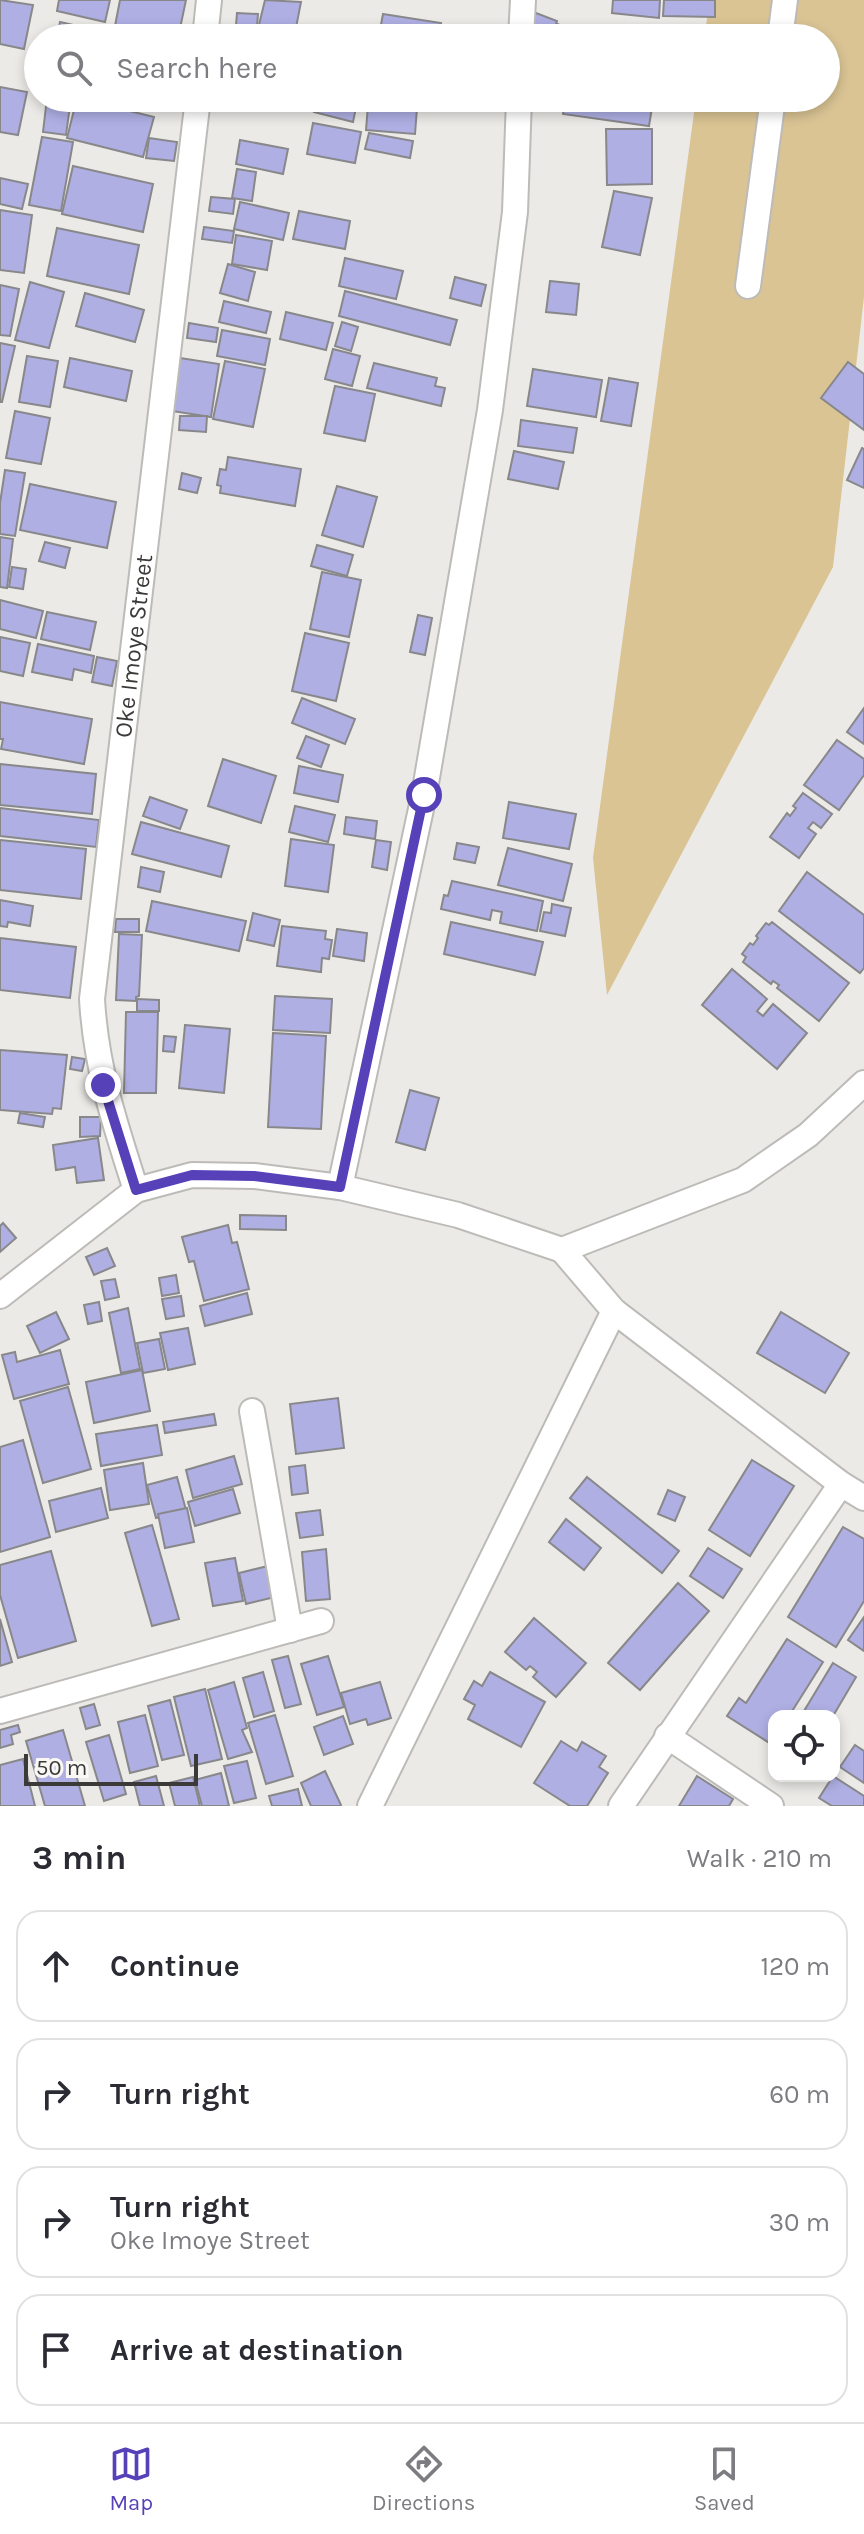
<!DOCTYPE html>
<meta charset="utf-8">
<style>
body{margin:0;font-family:Karla,sans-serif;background:#f2f2f3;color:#2b2b33}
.controls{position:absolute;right:24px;bottom:24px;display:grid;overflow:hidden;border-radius:16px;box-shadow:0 4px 12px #0003}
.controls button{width:72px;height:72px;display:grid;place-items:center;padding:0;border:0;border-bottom:2px solid #e1e1e2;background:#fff;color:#2b2b33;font:40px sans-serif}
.scale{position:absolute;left:24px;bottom:20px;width:174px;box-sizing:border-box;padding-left:8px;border:4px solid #3b3a39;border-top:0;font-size:22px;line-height:28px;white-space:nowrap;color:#3b3a39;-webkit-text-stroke:6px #f9f8f4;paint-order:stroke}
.stop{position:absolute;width:24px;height:24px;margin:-18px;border:6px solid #5641b9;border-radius:50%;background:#fff}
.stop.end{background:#5641b9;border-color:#fff;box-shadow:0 2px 8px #0008}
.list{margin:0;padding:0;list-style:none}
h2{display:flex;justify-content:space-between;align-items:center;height:104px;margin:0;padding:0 32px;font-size:34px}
h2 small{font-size:26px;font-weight:400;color:#7c7c81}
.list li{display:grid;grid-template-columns:52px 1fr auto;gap:24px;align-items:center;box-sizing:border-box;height:112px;margin:0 16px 16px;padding:0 16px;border:2px solid #e1e1e2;border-radius:24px}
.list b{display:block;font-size:30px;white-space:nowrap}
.list p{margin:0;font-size:26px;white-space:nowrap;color:#7c7c81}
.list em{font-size:26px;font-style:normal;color:#7c7c81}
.icon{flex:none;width:44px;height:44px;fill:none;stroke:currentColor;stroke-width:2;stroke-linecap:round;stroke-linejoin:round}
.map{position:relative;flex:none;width:864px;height:1806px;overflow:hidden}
.search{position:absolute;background:#fff;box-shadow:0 4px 12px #0003;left:24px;right:24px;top:24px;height:88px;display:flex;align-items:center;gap:20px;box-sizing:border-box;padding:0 28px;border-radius:44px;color:#7c7c81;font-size:30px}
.sheet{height:616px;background:#fff}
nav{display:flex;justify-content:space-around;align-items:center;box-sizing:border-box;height:112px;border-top:2px solid #e1e1e2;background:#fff;font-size:22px;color:#7c7c81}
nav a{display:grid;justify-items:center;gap:4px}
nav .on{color:#5641b9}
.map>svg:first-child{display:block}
.green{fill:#dac494}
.building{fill:#afafe4;stroke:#88888b;stroke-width:2}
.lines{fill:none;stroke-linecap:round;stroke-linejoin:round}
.minor-casing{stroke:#bdbbb8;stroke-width:28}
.minor{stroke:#fff;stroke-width:24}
.route{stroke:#5641b9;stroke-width:10}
.labels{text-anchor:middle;stroke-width:6;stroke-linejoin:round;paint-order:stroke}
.street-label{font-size:24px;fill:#3b3a39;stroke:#f9f8f4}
</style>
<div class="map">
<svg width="864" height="1806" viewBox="0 0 864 1806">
<rect width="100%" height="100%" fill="#eceae7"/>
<polygon class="green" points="710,0 864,0 864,297 833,567 607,995 593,858 696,98 826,98 826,38 704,38"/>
<g class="building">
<polygon points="0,0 33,5 24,49 0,44"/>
<polygon points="59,0 110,0 105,22 57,11"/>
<polygon points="120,0 186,0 178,38 148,38 114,31"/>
<polygon points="265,0 301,2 294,38 257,33"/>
<polygon points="613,0 660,0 659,18 612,13"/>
<polygon points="664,0 715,0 715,17 663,16"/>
<polygon points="237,13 258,14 256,38 235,37"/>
<polygon points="536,13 557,21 551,38 527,38"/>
<polygon points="383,14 441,23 439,38 379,35"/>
<polygon points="60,22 131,38 57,38"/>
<polygon points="557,24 600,38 552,38"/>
<polygon points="0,87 27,92 18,135 0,132"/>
<polygon points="47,98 71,98 66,135 43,132"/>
<polygon points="77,98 154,117 143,157 67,138"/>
<polygon points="317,98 358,98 353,122 314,112"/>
<polygon points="371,98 410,98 410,103 371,101"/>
<polygon points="565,98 633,98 653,101 649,126 563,114"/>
<polygon points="368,105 417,108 415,134 366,130"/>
<polygon points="313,123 361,132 355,163 307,154"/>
<polygon points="606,129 652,129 652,184 607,185"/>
<polygon points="369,133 413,141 410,158 365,149"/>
<polygon points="42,137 73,142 61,211 29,205"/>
<polygon points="149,138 177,142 174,161 146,158"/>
<polygon points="240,140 288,149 283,174 236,164"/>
<polygon points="73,166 153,184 143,232 62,214"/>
<polygon points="237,169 256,172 252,201 232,198"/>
<polygon points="0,178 28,184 22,209 0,204"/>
<polygon points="614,191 652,198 640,255 602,247"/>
<polygon points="211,197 235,199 233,214 209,211"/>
<polygon points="240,202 289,213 283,240 234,229"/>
<polygon points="0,210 32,215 24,273 0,270"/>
<polygon points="299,211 350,221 345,249 293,239"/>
<polygon points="204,227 234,231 232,243 202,239"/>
<polygon points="57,228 139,245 129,294 47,276"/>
<polygon points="236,235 272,241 267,270 232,264"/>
<polygon points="345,258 403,271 396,299 339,286"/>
<polygon points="228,264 255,272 248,301 220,293"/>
<polygon points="455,277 486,285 481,306 450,298"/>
<polygon points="550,281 579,284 576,315 546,312"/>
<polygon points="30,282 64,292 49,348 15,340"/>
<polygon points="0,285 19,289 10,336 0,335"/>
<polygon points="345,291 457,320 450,345 339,316"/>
<polygon points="85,293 144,310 135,342 76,326"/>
<polygon points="224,301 271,312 266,333 219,322"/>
<polygon points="286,312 333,323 326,350 280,339"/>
<polygon points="342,322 358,327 351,351 335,346"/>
<polygon points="189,323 218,328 216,342 187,338"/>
<polygon points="222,330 270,339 265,365 217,356"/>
<polygon points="0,343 15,346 2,402 0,402"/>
<polygon points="333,349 360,356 352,386 325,379"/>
<polygon points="27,356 58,361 50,407 19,402"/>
<polygon points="70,358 132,371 126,401 64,387"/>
<polygon points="180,358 219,364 211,417 172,411"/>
<polygon points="225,361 265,369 253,427 213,419"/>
<polygon points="848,362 864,374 864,430 821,398"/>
<polygon points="374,363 437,378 435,386 445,388 441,406 367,388"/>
<polygon points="533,369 602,380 596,417 527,406"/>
<polygon points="609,378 638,383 631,426 601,421"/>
<polygon points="335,386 375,394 365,441 324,433"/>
<polygon points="15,411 50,418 41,464 6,458"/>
<polygon points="180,416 207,416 206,432 179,430"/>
<polygon points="521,420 577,428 573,453 518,446"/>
<polygon points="862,448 864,449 864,488 847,480"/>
<polygon points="514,451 564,462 558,489 508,479"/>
<polygon points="228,457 301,469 295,506 220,493 221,486 217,485 220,469 226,470"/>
<polygon points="5,470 25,473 15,536 0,534 0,503"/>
<polygon points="182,473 201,478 197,493 179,489"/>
<polygon points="30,484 116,502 107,548 20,530"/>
<polygon points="337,486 377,497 363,547 322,535"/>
<polygon points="0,537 13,539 7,588 0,587"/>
<polygon points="45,542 70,548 65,568 39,561"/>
<polygon points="317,545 353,555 347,576 311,566"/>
<polygon points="12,567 26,569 23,589 9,587"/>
<polygon points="322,572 361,580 349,637 310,629"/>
<polygon points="0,600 43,611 36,638 0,629"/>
<polygon points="47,612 96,622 90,650 41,639"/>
<polygon points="418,615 432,618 425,655 410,652"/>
<polygon points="305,633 349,643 336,701 292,691"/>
<polygon points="0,637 30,643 23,676 0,671"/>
<polygon points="38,644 94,656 91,673 74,669 72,680 32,672"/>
<polygon points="97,657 117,661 112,686 92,682"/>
<polygon points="302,698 355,719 345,744 292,723"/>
<polygon points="0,702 92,719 84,764 1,749 3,739 0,739"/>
<polygon points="864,708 864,744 847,732"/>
<polygon points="306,736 329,745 321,767 297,758"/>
<polygon points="837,740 864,759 864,775 839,810 804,785"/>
<polygon points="223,759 276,776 261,823 208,806"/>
<polygon points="0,764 96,774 92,814 0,805"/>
<polygon points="299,766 343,775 338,802 294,793"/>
<polygon points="803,793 832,814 821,828 813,822 808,828 816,834 799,858 770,837 787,813 790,816 796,808 793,806"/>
<polygon points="150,797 187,810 180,829 143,816"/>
<polygon points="509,802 576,814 569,849 503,838"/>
<polygon points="295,806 335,815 328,842 289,832"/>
<polygon points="0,808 99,820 96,847 0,836"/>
<polygon points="346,817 377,821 375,839 344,834"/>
<polygon points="141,822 229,846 221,877 132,854"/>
<polygon points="291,839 334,845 328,892 285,886"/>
<polygon points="0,840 86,849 81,899 0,890"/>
<polygon points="376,840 391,842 387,870 372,867"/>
<polygon points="457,843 479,847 475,863 454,859"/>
<polygon points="508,848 572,864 563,901 498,885"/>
<polygon points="141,867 164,872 160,892 138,887"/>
<polygon points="807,872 864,915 864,968 860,973 779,911"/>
<polygon points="452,881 543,901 537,931 500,923 502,912 492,910 490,920 441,909 444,895 448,896"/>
<polygon points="0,900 33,906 30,926 8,922 7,927 0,926"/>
<polygon points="152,901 246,921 239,951 146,931"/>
<polygon points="552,904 571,908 565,936 540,931 544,912 551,913"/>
<polygon points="253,913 280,920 274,946 247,940"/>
<polygon points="116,919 139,919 139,932 115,932"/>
<polygon points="451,922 543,942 535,975 444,954"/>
<polygon points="772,922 849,983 819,1021 777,988 779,985 773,981 771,984 743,962 746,957 742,954 750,943 753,945 758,938 756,936 766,923 769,925"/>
<polygon points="282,926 326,931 325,939 332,940 329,959 322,958 321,972 277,966"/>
<polygon points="337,929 367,933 364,961 333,956"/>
<polygon points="119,934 142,935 139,996 136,997 136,1001 116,1000"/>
<polygon points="0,938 76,947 70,998 0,990"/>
<polygon points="732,969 767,999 757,1011 763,1016 773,1004 807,1033 777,1069 702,1005"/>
<polygon points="275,996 332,999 330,1033 273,1030"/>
<polygon points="137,999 159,1000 159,1011 137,1011"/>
<polygon points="126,1012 158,1012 156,1093 124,1093"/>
<polygon points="185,1025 230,1029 224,1093 179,1088"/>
<polygon points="273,1033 326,1036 321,1129 268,1127"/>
<polygon points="164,1036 176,1037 174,1052 163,1051"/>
<polygon points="0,1050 67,1055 61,1109 53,1108 52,1114 0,1110"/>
<polygon points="72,1057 85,1059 82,1071 70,1069"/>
<polygon points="410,1090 439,1098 425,1150 396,1142"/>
<polygon points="20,1113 45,1117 43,1127 18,1123"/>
<polygon points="80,1117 101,1117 100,1136 80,1137"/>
<polygon points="98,1138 104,1180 77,1183 75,1167 56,1170 53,1145"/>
<polygon points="240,1215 286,1216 286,1230 240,1229"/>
<polygon points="3,1223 16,1238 0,1252 0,1226"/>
<polygon points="228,1225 232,1243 237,1242 249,1289 204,1301 194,1261 189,1262 182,1237"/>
<polygon points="107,1248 115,1266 94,1275 86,1257"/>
<polygon points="176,1275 179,1293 162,1296 159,1278"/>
<polygon points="115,1279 119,1297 105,1300 101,1281"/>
<polygon points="247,1293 252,1314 205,1326 200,1306"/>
<polygon points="181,1296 184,1316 166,1319 162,1299"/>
<polygon points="99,1302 102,1321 88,1324 84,1305"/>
<polygon points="128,1308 140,1369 121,1373 109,1313"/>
<polygon points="56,1312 69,1339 40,1353 27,1326"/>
<polygon points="781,1312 849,1353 825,1393 757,1353"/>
<polygon points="188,1328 195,1364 168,1370 160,1333"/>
<polygon points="159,1339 165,1369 143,1373 137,1343"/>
<polygon points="60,1350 69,1384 14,1399 2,1355 15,1352 17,1362"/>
<polygon points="142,1370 150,1411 94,1423 86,1382"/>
<polygon points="68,1387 91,1469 43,1483 20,1401"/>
<polygon points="338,1398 344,1448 296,1454 290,1404"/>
<polygon points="214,1414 216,1425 165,1433 163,1422"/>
<polygon points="157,1425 162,1455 101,1466 96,1434"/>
<polygon points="23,1440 50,1537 0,1552 0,1447"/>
<polygon points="234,1456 242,1484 193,1498 186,1470"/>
<polygon points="752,1460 794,1486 750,1556 709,1530"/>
<polygon points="143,1463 149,1504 110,1510 104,1470"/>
<polygon points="305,1465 308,1493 292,1495 289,1467"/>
<polygon points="177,1477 186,1510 156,1518 147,1485"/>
<polygon points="587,1477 679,1551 662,1573 570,1498"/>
<polygon points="101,1488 108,1518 56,1532 49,1501"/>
<polygon points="233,1489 240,1513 195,1526 188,1502"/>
<polygon points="668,1490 685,1497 675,1521 658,1514"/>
<polygon points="187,1508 194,1542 165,1548 158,1514"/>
<polygon points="320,1510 323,1535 300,1538 296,1513"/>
<polygon points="566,1519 601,1548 584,1570 549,1542"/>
<polygon points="152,1525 179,1619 152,1626 125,1533"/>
<polygon points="843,1527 864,1539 864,1601 836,1647 788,1617"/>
<polygon points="708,1548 742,1569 723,1598 690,1576"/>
<polygon points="326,1549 330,1599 306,1601 302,1552"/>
<polygon points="51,1551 76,1641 18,1658 0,1595 0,1565"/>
<polygon points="235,1558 243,1601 213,1606 205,1563"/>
<polygon points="268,1566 275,1597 246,1604 239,1573"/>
<polygon points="678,1583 709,1611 640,1690 608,1663"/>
<polygon points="864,1617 864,1651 848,1640"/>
<polygon points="534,1618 586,1663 556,1697 533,1677 537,1672 530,1666 526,1670 505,1652"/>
<polygon points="0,1619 12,1662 0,1666"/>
<polygon points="787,1639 823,1662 789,1716 774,1716 774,1739 771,1744 727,1716 739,1698 746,1703"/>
<polygon points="288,1656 301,1704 285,1708 272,1660"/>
<polygon points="328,1656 344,1707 317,1715 301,1664"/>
<polygon points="833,1663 856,1677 833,1716 801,1716"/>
<polygon points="263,1672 274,1711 254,1717 243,1678"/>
<polygon points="490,1672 545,1702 521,1747 468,1719 475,1705 464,1699 474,1681 482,1686"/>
<polygon points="234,1682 247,1728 242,1730 252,1752 228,1759 208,1690"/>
<polygon points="380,1682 391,1718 368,1725 366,1719 350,1724 341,1693"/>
<polygon points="205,1689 222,1759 191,1766 174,1697"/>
<polygon points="170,1700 184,1755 162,1760 148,1706"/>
<polygon points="94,1704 100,1725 86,1729 80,1708"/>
<polygon points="145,1715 158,1766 130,1773 118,1722"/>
<polygon points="275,1715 293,1776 266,1784 248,1723"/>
<polygon points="343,1716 353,1744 324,1755 314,1727"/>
<polygon points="18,1725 20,1732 11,1735 13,1744 0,1748 0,1730"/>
<polygon points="63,1730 85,1806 45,1806 26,1741"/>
<polygon points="109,1735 126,1794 104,1801 86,1742"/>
<polygon points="561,1741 577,1751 582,1742 606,1756 599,1767 608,1773 587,1806 570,1806 534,1783"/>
<polygon points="855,1745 864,1751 864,1783 840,1767"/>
<polygon points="23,1759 35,1806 0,1806 0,1765"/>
<polygon points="247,1761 256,1798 234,1803 224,1766"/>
<polygon points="325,1771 341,1805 340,1806 311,1806 301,1783"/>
<polygon points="221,1773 229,1806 202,1806 195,1780"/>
<polygon points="156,1776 164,1806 140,1806 134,1782"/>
<polygon points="697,1776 733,1799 729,1806 679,1806"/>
<polygon points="833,1776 864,1796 864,1806 832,1806 819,1798"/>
<polygon points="193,1777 200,1806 175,1806 169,1783"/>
<polygon points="298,1789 302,1806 272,1806 269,1796"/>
</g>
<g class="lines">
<g class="minor-casing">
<g id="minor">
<polyline points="205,38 209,0"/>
<polyline points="521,38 523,0"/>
<polyline points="780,38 785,0"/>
<polyline points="748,286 773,98"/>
<polyline points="340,1187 424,795 490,410 515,212 519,98"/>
<path id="s1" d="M136,1190C115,1124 96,1069 92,999L198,98"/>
<polyline points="562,1250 614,1311 841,1484 864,1498"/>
<polyline points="0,1296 136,1190 192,1175 254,1176 340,1187 458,1215 562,1250 743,1180 808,1135 864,1083"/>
<polyline points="252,1411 290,1630"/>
<polyline points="0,1711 321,1621"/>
<polyline points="667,1736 771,1806"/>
<polyline points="370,1806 614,1311"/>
<polyline points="621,1806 841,1484"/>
</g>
</g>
<use href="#minor" class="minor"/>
</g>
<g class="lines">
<polyline class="route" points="103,1085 136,1190 192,1175 254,1176 340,1187 424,795"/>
</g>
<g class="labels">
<g class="street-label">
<text dy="8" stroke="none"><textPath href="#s1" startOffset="552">Oke Imoye Street</textPath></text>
</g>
</g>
</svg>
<div class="controls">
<button><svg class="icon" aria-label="locate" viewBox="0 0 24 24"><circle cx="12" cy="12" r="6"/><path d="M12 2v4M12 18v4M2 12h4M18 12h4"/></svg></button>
</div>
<div class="scale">50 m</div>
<div class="stop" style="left:424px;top:795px"></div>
<div class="stop end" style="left:103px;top:1085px"></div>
<div class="search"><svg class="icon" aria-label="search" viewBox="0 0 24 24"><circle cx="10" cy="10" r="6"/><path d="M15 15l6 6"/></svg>Search here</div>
</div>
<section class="sheet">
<h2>3 min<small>Walk · 210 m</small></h2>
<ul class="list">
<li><svg class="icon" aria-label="ahead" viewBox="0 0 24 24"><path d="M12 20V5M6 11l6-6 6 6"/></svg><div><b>Continue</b></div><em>120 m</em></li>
<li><svg class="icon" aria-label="right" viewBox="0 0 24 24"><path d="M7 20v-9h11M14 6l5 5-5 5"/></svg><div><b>Turn right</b></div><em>60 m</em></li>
<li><svg class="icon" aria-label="right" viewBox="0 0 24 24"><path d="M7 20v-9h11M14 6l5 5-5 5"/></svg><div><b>Turn right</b><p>Oke Imoye Street</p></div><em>30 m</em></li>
<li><svg class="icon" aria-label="arrive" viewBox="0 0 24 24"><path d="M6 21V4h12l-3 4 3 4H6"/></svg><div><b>Arrive at destination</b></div></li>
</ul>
</section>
<nav>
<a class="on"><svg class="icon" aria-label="map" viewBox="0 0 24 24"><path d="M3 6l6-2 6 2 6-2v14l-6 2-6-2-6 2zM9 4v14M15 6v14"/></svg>Map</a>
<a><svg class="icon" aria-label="directions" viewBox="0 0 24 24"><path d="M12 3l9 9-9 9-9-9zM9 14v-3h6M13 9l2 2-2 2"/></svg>Directions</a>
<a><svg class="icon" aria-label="saved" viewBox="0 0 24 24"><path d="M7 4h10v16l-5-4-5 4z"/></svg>Saved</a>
</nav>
